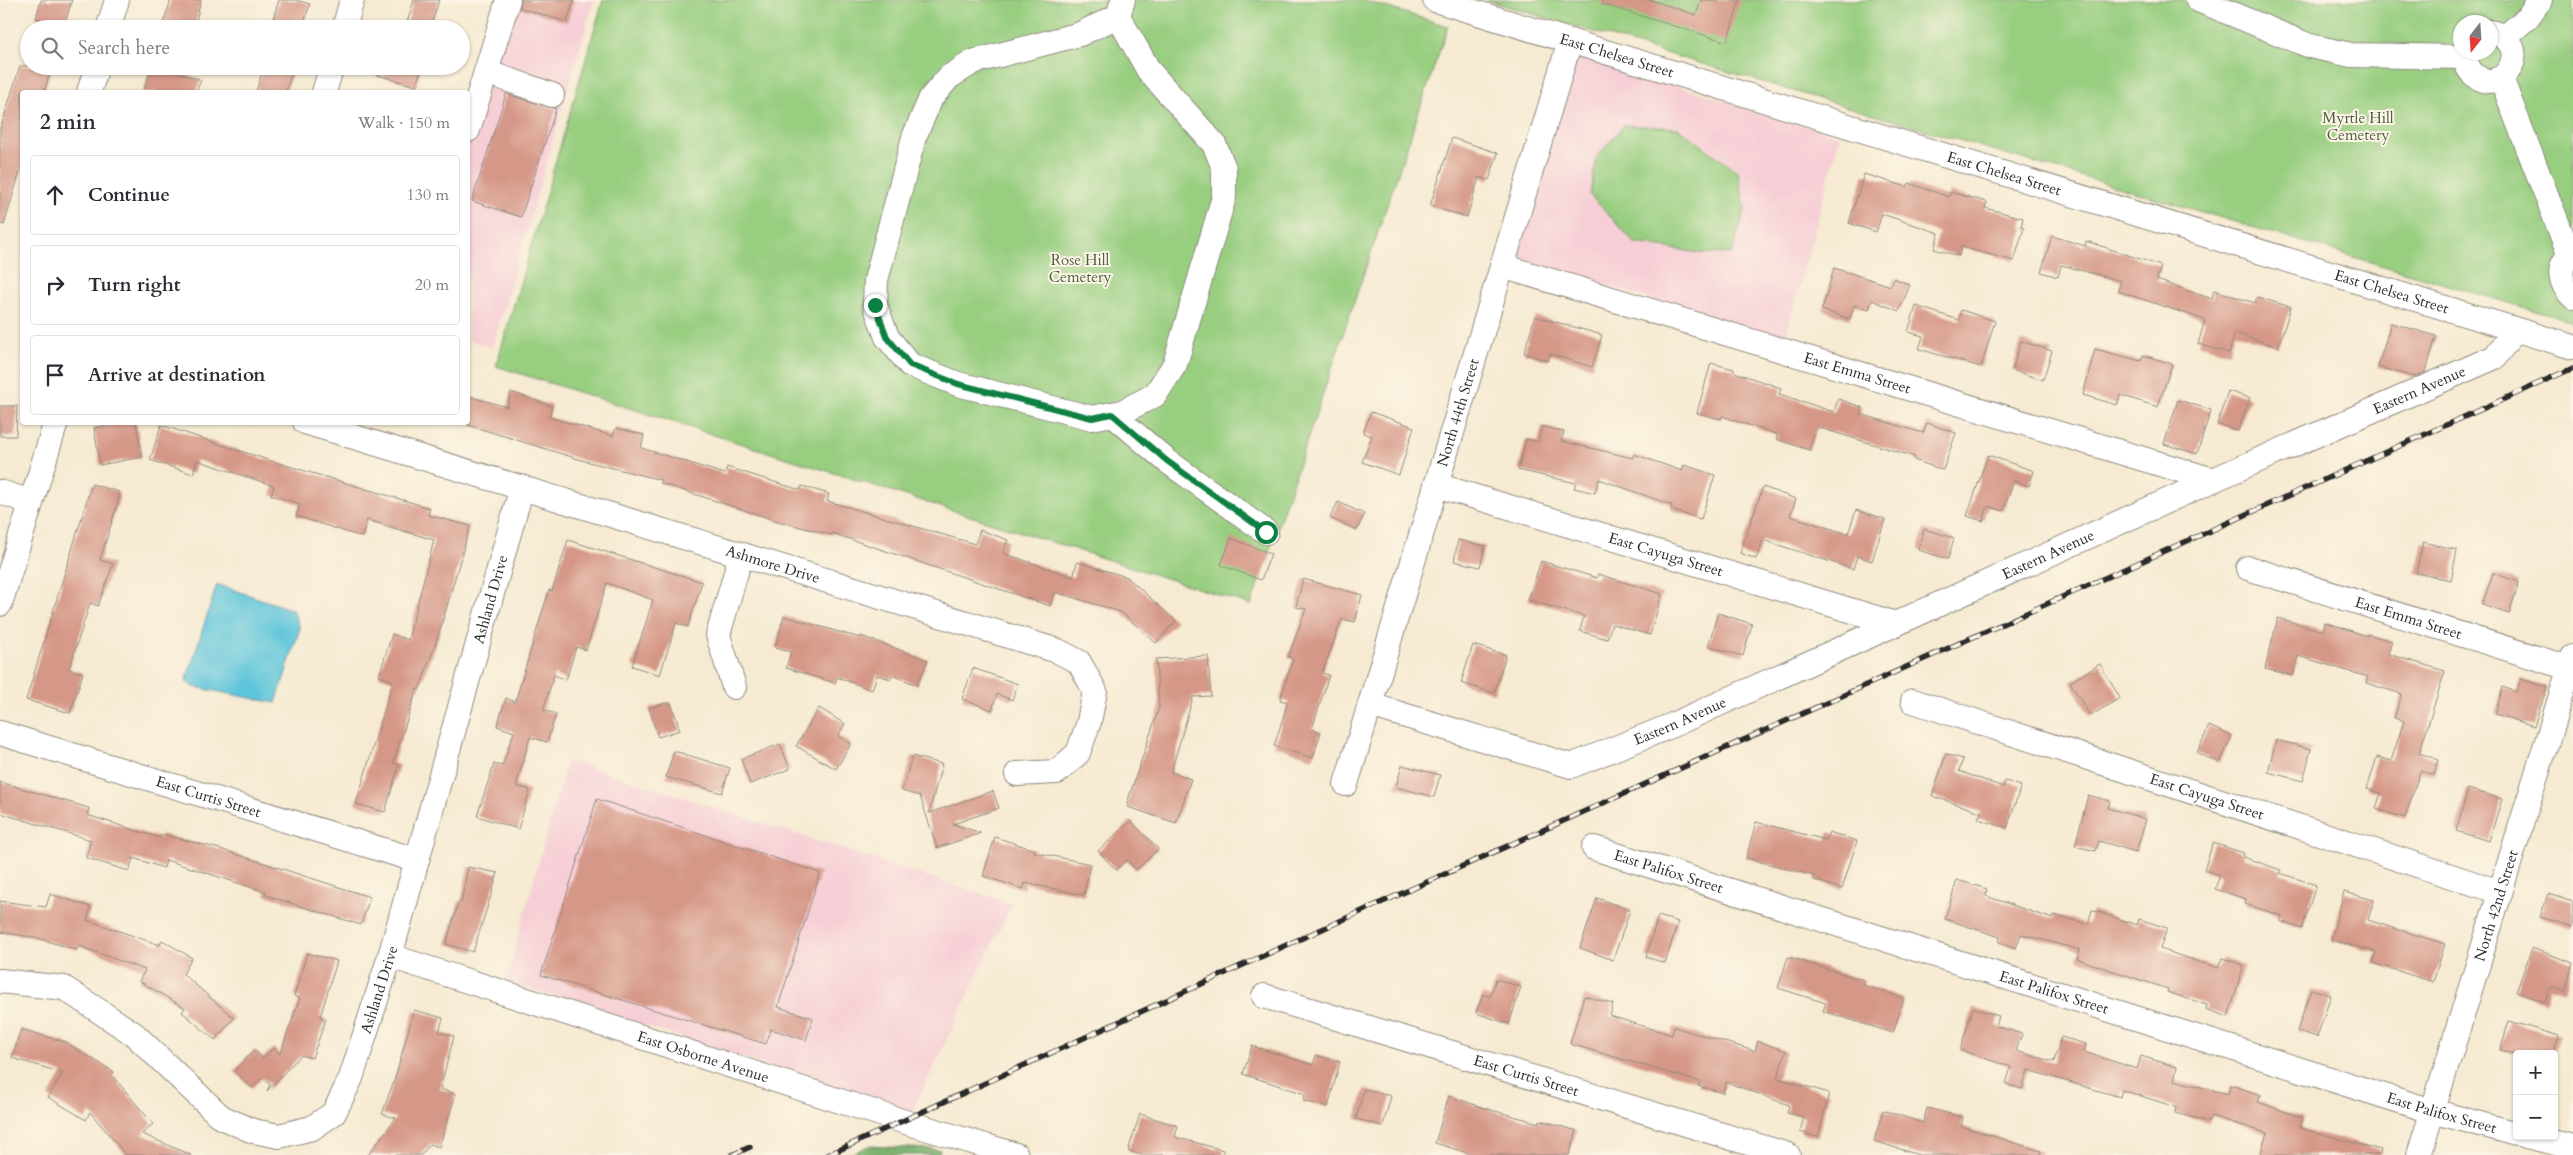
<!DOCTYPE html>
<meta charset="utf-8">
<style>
body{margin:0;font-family:Cardo,serif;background:#f2f2f3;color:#2b2b33}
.controls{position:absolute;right:15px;bottom:15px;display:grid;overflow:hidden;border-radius:5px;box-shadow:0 1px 4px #0004}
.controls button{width:45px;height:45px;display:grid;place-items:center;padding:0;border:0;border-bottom:1px solid #e1e1e2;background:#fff;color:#2b2b33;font:25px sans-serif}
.compass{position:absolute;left:2453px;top:15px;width:45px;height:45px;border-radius:50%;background:#fff;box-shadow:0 1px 4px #0004;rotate:197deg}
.stop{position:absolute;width:15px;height:15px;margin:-11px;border:4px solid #0b8043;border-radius:50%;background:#fff}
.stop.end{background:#0b8043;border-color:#fff;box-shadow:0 1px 5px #0008}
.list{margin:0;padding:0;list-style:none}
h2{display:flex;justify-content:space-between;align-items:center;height:65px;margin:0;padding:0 20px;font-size:21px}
h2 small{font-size:16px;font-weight:400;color:#7c7c81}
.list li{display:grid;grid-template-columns:32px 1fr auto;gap:15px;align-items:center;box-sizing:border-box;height:80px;margin:0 10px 10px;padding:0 10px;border:1px solid #e1e1e2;border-radius:5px}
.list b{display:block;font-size:19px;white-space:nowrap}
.list em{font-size:16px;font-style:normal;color:#7c7c81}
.icon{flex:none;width:28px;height:28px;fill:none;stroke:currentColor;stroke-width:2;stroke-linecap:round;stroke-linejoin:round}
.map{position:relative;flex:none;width:2573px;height:1155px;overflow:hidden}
.search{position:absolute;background:#fff;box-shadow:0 1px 4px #0004;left:20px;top:20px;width:450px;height:55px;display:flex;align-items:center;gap:12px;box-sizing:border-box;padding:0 18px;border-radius:28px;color:#7c7c81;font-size:19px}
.panel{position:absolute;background:#fff;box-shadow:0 1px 4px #0004;left:20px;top:90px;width:450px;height:335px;border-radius:5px}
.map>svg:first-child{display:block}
.built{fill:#f6cfd6}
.green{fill:#98ce80;stroke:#627c56;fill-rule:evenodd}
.forest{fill:#7ab16e;stroke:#526e4c}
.water{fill:#5dc5da;stroke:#447882}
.building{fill:#d59787}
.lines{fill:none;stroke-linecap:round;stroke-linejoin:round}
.minor-casing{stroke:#908a7e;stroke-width:26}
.minor{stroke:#fff;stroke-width:24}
.rail-casing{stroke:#2b2b2b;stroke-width:5.5}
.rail{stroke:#fcf5e5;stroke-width:4;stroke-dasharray:11;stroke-linecap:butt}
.route{stroke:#0b8043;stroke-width:6}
.labels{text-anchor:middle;stroke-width:4;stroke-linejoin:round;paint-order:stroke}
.street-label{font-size:15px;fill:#2b2b2b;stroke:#fcf5e5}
.park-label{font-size:15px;fill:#4c5c44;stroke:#fcf5e5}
</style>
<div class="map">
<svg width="2573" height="1155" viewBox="0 0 2573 1155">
<rect width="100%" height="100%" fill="#fcf5e5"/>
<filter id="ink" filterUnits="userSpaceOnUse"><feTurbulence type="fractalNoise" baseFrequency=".02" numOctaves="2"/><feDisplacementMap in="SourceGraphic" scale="10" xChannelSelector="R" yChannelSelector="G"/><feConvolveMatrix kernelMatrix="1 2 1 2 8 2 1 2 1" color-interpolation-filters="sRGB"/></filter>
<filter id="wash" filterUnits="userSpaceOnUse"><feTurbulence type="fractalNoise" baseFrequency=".0096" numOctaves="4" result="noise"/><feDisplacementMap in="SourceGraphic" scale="20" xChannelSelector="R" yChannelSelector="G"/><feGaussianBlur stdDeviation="1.12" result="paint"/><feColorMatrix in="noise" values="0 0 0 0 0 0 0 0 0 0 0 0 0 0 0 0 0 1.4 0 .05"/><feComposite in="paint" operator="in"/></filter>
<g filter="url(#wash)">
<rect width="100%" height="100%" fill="#f6ead2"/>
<g class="built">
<polygon points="494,0 594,0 492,348 468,340 468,92 464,92"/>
<polygon points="1577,55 1840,136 1785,339 1516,258"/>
<polygon points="567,760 1012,904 912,1112 506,981"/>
</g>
<g class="green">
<polygon points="603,0 1362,0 1448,26 1251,605 496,366"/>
<path d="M1486,0H2573V322ZM2460,22H2490V52H2460Z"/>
<polygon points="1624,125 1678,128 1738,172 1745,209 1732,254 1700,253 1635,243 1590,195 1597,157"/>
</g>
<polygon class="forest" points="868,1146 931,1149 940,1150 939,1155 849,1155"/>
<polygon class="water" points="217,584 293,610 300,628 276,703 194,687 186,681"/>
<g id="blocks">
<g class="building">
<polygon points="41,0 72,0 64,26 36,18"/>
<polygon points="171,0 201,0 194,29 161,29"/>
<polygon points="279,0 296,0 310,4 302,29 270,29"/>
<polygon points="414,0 439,0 430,29 405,29"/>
<polygon points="521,0 574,0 567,22 520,8"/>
<polygon points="1603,0 1651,0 1696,15 1701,0 1740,0 1727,42 1602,4"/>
<polygon points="20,66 52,66 44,92 22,92 22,165 4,225 0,224 0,130"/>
<polygon points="152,66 161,66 201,80 196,92 143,92"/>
<polygon points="264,66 294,66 286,92 256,92"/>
<polygon points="363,66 422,66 416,86 363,71"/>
<polygon points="506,94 556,109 521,217 472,201"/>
<polygon points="1452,138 1498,153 1489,180 1479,177 1467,217 1430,206"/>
<polygon points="1864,174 1907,187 1909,183 1949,197 1950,192 1987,202 1985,208 2023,218 2021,227 2024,228 2014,261 1961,247 1959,256 1934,249 1939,233 1882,214 1876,232 1849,223"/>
<polygon points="2052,236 2085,246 2086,241 2161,266 2157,280 2212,299 2214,290 2255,303 2257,297 2291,307 2278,347 2235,333 2229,353 2198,344 2205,320 2118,291 2121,281 2061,265 2058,277 2041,272"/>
<polygon points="1834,268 1891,286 1894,278 1910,285 1899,311 1872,300 1869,309 1854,305 1850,319 1822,310"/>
<polygon points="1916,306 1959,320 1961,310 1995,321 1981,367 1919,349 1923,336 1908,332"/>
<polygon points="1535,316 1602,335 1592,367 1550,354 1548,361 1524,353"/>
<polygon points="2391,323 2436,336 2426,372 2414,377 2378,367"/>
<polygon points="2021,341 2052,351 2043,380 2012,370"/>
<polygon points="2095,349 2141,361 2143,355 2172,364 2158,407 2120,395 2117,405 2083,395"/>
<polygon points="1711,363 1734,369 1734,372 1781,388 1779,394 1834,412 1838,399 1862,407 1860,414 1923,433 1927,423 1956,433 1943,470 1914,460 1915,457 1817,427 1809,450 1776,439 1778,435 1722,416 1721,419 1697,413"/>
<polygon points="2228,391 2250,398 2238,431 2217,424"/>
<polygon points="511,392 552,406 549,417 613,436 616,428 644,435 641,448 725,474 727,467 800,490 802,486 829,494 827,501 975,544 980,530 1008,540 1003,553 1073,577 1077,562 1127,577 1176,621 1156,643 1121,612 1055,592 1050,606 832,533 832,535 778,521 660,483 661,480 585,461 468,425 468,396 507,407"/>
<polygon points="2178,400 2211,410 2197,454 2164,444"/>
<polygon points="0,406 17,406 16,436 0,436"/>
<polygon points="1371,412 1414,427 1399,475 1362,462 1372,436 1363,433"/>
<polygon points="125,422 136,422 142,457 100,465 94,428"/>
<polygon points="161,425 265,459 430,508 428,515 470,526 438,637 419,690 417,689 393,763 399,765 385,812 356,804 393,681 379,676 392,634 408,640 434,540 367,520 362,537 296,516 300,504 271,495 274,486 197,460 193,474 150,460"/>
<polygon points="1542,426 1564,432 1561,441 1633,458 1634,454 1682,471 1684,465 1715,475 1701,519 1671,510 1672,505 1599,479 1595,493 1574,488 1576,483 1518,470 1526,439 1538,442"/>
<polygon points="1988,455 2034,471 2029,486 2014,481 2003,511 1988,506 1983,521 1967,516"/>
<polygon points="92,484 119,492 119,499 100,560 113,564 98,606 90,603 69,669 83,673 70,713 26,700"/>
<polygon points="1763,487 1796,499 1790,516 1848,534 1856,510 1885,519 1872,561 1857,556 1853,569 1763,540 1756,559 1740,553"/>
<polygon points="1338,502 1364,514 1357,530 1330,518"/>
<polygon points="1924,529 1954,538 1948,559 1918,550"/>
<polygon points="1231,538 1271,554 1261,580 1221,565"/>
<polygon points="568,540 702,582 688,627 676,623 660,675 632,666 653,600 607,583 586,650 576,647 566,680 554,675 543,710 556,714 547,742 530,737 516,786 530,790 518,829 477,816 494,764 502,766 514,732 497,726 506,698 515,702 549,590 552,591"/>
<polygon points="1458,540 1485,546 1480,567 1454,561"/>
<polygon points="2423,542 2457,550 2451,580 2416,573"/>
<polygon points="1541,561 1597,578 1598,574 1662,594 1650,635 1612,624 1607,639 1580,631 1584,616 1528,600"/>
<polygon points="2493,573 2519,582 2509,614 2482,605"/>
<polygon points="1303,579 1362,595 1355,622 1342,619 1322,673 1329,675 1312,729 1321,732 1313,758 1274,746 1288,702 1280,700 1293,659 1288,657 1306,609 1296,607"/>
<polygon points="1718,613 1752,624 1743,656 1708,646"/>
<polygon points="784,616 860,638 861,636 928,660 917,685 892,675 891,679 877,675 872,690 837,677 835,683 786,668 791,652 775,648"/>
<polygon points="2278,618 2323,631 2325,622 2367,636 2367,634 2392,641 2388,654 2445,671 2419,753 2439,760 2434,775 2420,771 2405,818 2376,809 2381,793 2367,789 2377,757 2391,761 2404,721 2394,718 2402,694 2366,683 2368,677 2298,656 2293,676 2265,669"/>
<polygon points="1473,645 1506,655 1494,693 1461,683"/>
<polygon points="1208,656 1211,696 1193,697 1171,772 1191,779 1176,823 1128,807 1128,800 1159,708 1156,659"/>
<polygon points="2100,664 2120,698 2090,716 2070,682"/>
<polygon points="973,668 1018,684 1012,700 997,694 992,710 962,699"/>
<polygon points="2521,679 2547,687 2534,726 2495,714 2503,687 2516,692"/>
<polygon points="665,703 671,703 680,730 658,737 649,708"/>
<polygon points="819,708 845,724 838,736 851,744 836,769 796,746"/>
<polygon points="2209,726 2232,736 2220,763 2197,753"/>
<polygon points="2276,740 2311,749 2303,781 2268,772"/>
<polygon points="780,744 790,769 750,784 741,759"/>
<polygon points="674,751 730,768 722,793 666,777"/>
<polygon points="1946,754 1963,759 1959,771 2003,787 2005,781 2021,786 2007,828 1978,819 1981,812 1932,796"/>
<polygon points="912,756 942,764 929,813 993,791 999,808 953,824 981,833 937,848 920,796 902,791"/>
<polygon points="1402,765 1440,775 1434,797 1396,787"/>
<polygon points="0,782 89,808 87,815 160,838 161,834 220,849 370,897 361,925 265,895 266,892 166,860 164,868 133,858 129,871 86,858 91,840 0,813"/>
<polygon points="2468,789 2502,799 2489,841 2456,831"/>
<polygon points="2088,795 2110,801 2108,808 2146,819 2136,852 2099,841 2096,851 2075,846"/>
<polygon points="597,799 820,873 778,1007 813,1018 806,1040 771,1029 766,1044 541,975"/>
<polygon points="1131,821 1158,849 1136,870 1127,860 1116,870 1098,851"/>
<polygon points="1756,822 1826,840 1829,832 1857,841 1842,889 1814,880 1815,876 1746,858"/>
<polygon points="995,837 1035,850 1034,852 1090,864 1084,895 1025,883 1023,889 983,876"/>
<polygon points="2213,843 2244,853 2243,857 2281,870 2280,873 2316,885 2302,929 2280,921 2282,916 2245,904 2246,899 2215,889 2220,875 2204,870"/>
<polygon points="468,867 498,873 473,952 446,944 459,901 461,902"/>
<polygon points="1957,880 1987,889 1986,896 2053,919 2054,915 2088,924 2092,910 2137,925 2139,919 2167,928 2160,949 2218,968 2222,958 2244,965 2228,1017 2206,1009 2207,1005 2167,992 2168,989 2077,959 2080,950 2021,934 2016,948 1999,942 2000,937 1945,919"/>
<polygon points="2344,892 2374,900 2368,920 2445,944 2433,982 2373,963 2376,952 2331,940"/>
<polygon points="50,894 91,907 87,920 160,945 162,940 192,958 183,974 234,1018 215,1040 182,1012 185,1008 139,981 145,970 79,946 77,950 37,938 0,932 0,901 46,907"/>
<polygon points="2548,894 2573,902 2573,927 2540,917"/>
<polygon points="1597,898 1630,910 1613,960 1580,948"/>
<polygon points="1658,916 1678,922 1665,963 1646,957"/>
<polygon points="2532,948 2573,963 2565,992 2550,987 2545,1002 2516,992"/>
<polygon points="307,953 337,961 320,1017 326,1019 312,1058 301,1055 267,1091 270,1084 262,1078 252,1088 234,1071 254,1050 263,1058 273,1048 280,1054 300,998 294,996"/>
<polygon points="1788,957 1864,980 1863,985 1904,998 1893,1033 1823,1011 1826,1003 1778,988"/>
<polygon points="1496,979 1521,987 1509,1024 1476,1013 1483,994 1490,997"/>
<polygon points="2311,989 2331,995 2317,1037 2297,1031"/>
<polygon points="1584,996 1613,1004 1610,1016 1672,1035 1674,1027 1755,1051 1758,1041 1786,1051 1777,1078 1829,1093 1818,1137 1800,1132 1804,1117 1787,1113 1789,1105 1726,1082 1723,1093 1698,1086 1700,1082 1570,1044"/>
<polygon points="1973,1008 1999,1016 1996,1026 2022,1034 2016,1051 2054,1062 2061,1037 2086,1044 2084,1052 2137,1069 2141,1056 2177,1067 2174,1080 2228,1094 2231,1085 2261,1095 2258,1102 2303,1118 2300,1128 2381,1150 2380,1155 2260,1155 2267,1133 2211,1116 2209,1122 2175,1113 2176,1107 2122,1090 2120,1097 2028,1070 2022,1089 2006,1084 2011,1067 1960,1050"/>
<polygon points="414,1010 443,1018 439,1032 454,1036 440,1089 456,1094 439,1147 430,1144 421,1155 368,1155 396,1118 382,1114 396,1075"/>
<polygon points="2509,1021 2559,1036 2553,1054 2514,1054 2500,1050"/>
<polygon points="21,1029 65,1042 114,1072 112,1075 153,1124 142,1134 191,1155 126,1155 90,1112 86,1120 48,1097 63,1073 12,1058"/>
<polygon points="1252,1046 1313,1065 1316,1055 1340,1062 1328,1107 1303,1101 1305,1094 1243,1074"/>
<polygon points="1364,1089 1391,1096 1383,1126 1356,1119"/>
<polygon points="1449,1096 1484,1108 1539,1123 1540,1120 1577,1131 1569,1155 1474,1155 1435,1143"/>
<polygon points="1927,1108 1963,1117 1961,1126 2041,1151 2040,1155 1919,1155 1874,1141 1883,1110 1923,1123"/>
<polygon points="1140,1114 1178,1126 1175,1137 1223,1150 1223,1155 1141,1155 1128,1151"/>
</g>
</g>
</g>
<g filter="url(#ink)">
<use href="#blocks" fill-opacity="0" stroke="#908a7e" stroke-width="1"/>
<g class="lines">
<g class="minor-casing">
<g id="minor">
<path id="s1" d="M1435,0L2573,347"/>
<polyline points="2198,0 2310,46 2351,55 2465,57"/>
<polyline points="1118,16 1080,34 973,62 949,77 931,98 914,137 876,280 875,305 887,337 910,365 958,384 1092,418 1122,412 1155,395 1175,364 1224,197 1224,168 1214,144 1149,71 1118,16 1123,0"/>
<polyline points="108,29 117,0"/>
<polyline points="344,29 352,0"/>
<polyline points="2505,37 2527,18 2540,0"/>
<path d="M2466,52C2465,60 2467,68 2473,74C2504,101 2537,41 2490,32"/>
<polyline points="486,72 552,95"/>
<polyline points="2501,78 2570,256"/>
<polyline points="89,92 97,66"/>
<polyline points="324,92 332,66"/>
<polyline points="468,130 508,0"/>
<path d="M2573,254C2555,264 2560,285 2573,297"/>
<path id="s2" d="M1502,266L2213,480"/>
<polyline points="1112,414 1167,461 1266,532"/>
<path id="s3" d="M305,422L1058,651L1079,662L1095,691L1089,722L1078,753L1057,772L1017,774"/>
<path id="s4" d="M1436,485L1896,624"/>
<polyline points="0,492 31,502"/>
<path id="s5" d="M2248,568L2569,668"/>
<polyline points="0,604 56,422"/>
<polyline points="734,687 718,635 741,555"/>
<path id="s6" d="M1913,701L2500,892"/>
<path id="s7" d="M1370,705L1571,766L1668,727L2213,480L2495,357L2515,330"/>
<path id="s8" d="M0,733L416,860"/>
<path id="s9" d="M1346,784L1570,41"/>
<path id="s10" d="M1594,848L2432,1111L2517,1134"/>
<path id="s11" d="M390,956L902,1121L1016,1155"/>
<path id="s12" d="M0,981L64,988L134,1034L221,1117L253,1131L279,1136L312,1128L334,1113L351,1078L390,956L522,487"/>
<path id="s13" d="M1264,996L1788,1155"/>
<polyline points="2526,1136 2573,1147"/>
<path id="s14" d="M2419,1155L2573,657"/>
</g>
</g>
<use href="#minor" class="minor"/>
<g class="rail-casing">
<g id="rail">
<polyline points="732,1155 750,1147"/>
<polyline points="828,1155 1291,943 2573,368"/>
</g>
</g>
<use href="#rail" class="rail"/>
</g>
</g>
<g class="lines" filter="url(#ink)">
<polyline class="route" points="875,305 887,337 910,365 958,384 1092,418 1112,414 1167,461 1266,532"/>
</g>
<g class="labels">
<g class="street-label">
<text dy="5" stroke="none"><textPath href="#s1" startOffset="190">East Chelsea Street</textPath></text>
<text dy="5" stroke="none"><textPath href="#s1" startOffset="595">East Chelsea Street</textPath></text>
<text dy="5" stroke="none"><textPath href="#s1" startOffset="1000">East Chelsea Street</textPath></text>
<text dy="5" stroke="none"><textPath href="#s2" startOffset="371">East Emma Street</textPath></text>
<text dy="5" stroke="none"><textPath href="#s7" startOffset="1138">Eastern Avenue</textPath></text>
<text dy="5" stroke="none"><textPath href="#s9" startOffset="388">North 44th Street</textPath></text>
<text dy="5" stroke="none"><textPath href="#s4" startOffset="240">East Cayuga Street</textPath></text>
<text dy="5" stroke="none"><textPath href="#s7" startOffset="732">Eastern Avenue</textPath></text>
<text dy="5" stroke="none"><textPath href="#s3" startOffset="489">Ashmore Drive</textPath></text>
<text dy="5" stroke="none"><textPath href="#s12" startOffset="928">Ashland Drive</textPath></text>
<text dy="5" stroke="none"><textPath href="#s5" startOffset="168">East Emma Street</textPath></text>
<text dy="5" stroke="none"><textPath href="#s7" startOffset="328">Eastern Avenue</textPath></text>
<text dy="5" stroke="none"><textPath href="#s6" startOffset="309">East Cayuga Street</textPath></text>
<text dy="5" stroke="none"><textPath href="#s8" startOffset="218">East Curtis Street</textPath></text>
<text dy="5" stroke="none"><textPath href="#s10" startOffset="78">East Palifox Street</textPath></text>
<text dy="5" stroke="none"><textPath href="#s14" startOffset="261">North 42nd Street</textPath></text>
<text dy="5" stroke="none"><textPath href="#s12" startOffset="522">Ashland Drive</textPath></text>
<text dy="5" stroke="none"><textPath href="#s10" startOffset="482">East Palifox Street</textPath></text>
<text dy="5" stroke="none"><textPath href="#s11" startOffset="329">East Osborne Avenue</textPath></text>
<text dy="5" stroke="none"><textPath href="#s13" startOffset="274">East Curtis Street</textPath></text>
<text dy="5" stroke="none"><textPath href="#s10" startOffset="888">East Palifox Street</textPath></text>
</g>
<g class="park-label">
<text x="2358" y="123">Myrtle Hill<tspan x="2358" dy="17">Cemetery</tspan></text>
<text x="1080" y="265">Rose Hill<tspan x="1080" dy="17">Cemetery</tspan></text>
</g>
</g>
</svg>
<div class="controls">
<button>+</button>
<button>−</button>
</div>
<svg class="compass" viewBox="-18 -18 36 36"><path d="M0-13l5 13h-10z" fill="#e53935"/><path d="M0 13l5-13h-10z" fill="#7c7c81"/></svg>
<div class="stop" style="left:1266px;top:532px"></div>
<div class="stop end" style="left:875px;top:305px"></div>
<div class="search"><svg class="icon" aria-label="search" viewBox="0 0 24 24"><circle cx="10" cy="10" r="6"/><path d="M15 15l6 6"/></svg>Search here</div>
<section class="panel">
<h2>2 min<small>Walk · 150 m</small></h2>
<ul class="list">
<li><svg class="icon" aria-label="ahead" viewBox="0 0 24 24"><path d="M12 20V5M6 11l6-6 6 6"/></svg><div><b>Continue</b></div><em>130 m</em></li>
<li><svg class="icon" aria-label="right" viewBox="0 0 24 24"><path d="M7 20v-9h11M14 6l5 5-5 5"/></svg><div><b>Turn right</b></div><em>20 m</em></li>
<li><svg class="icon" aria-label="arrive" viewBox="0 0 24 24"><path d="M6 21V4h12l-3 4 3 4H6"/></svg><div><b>Arrive at destination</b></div></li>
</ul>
</section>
</div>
